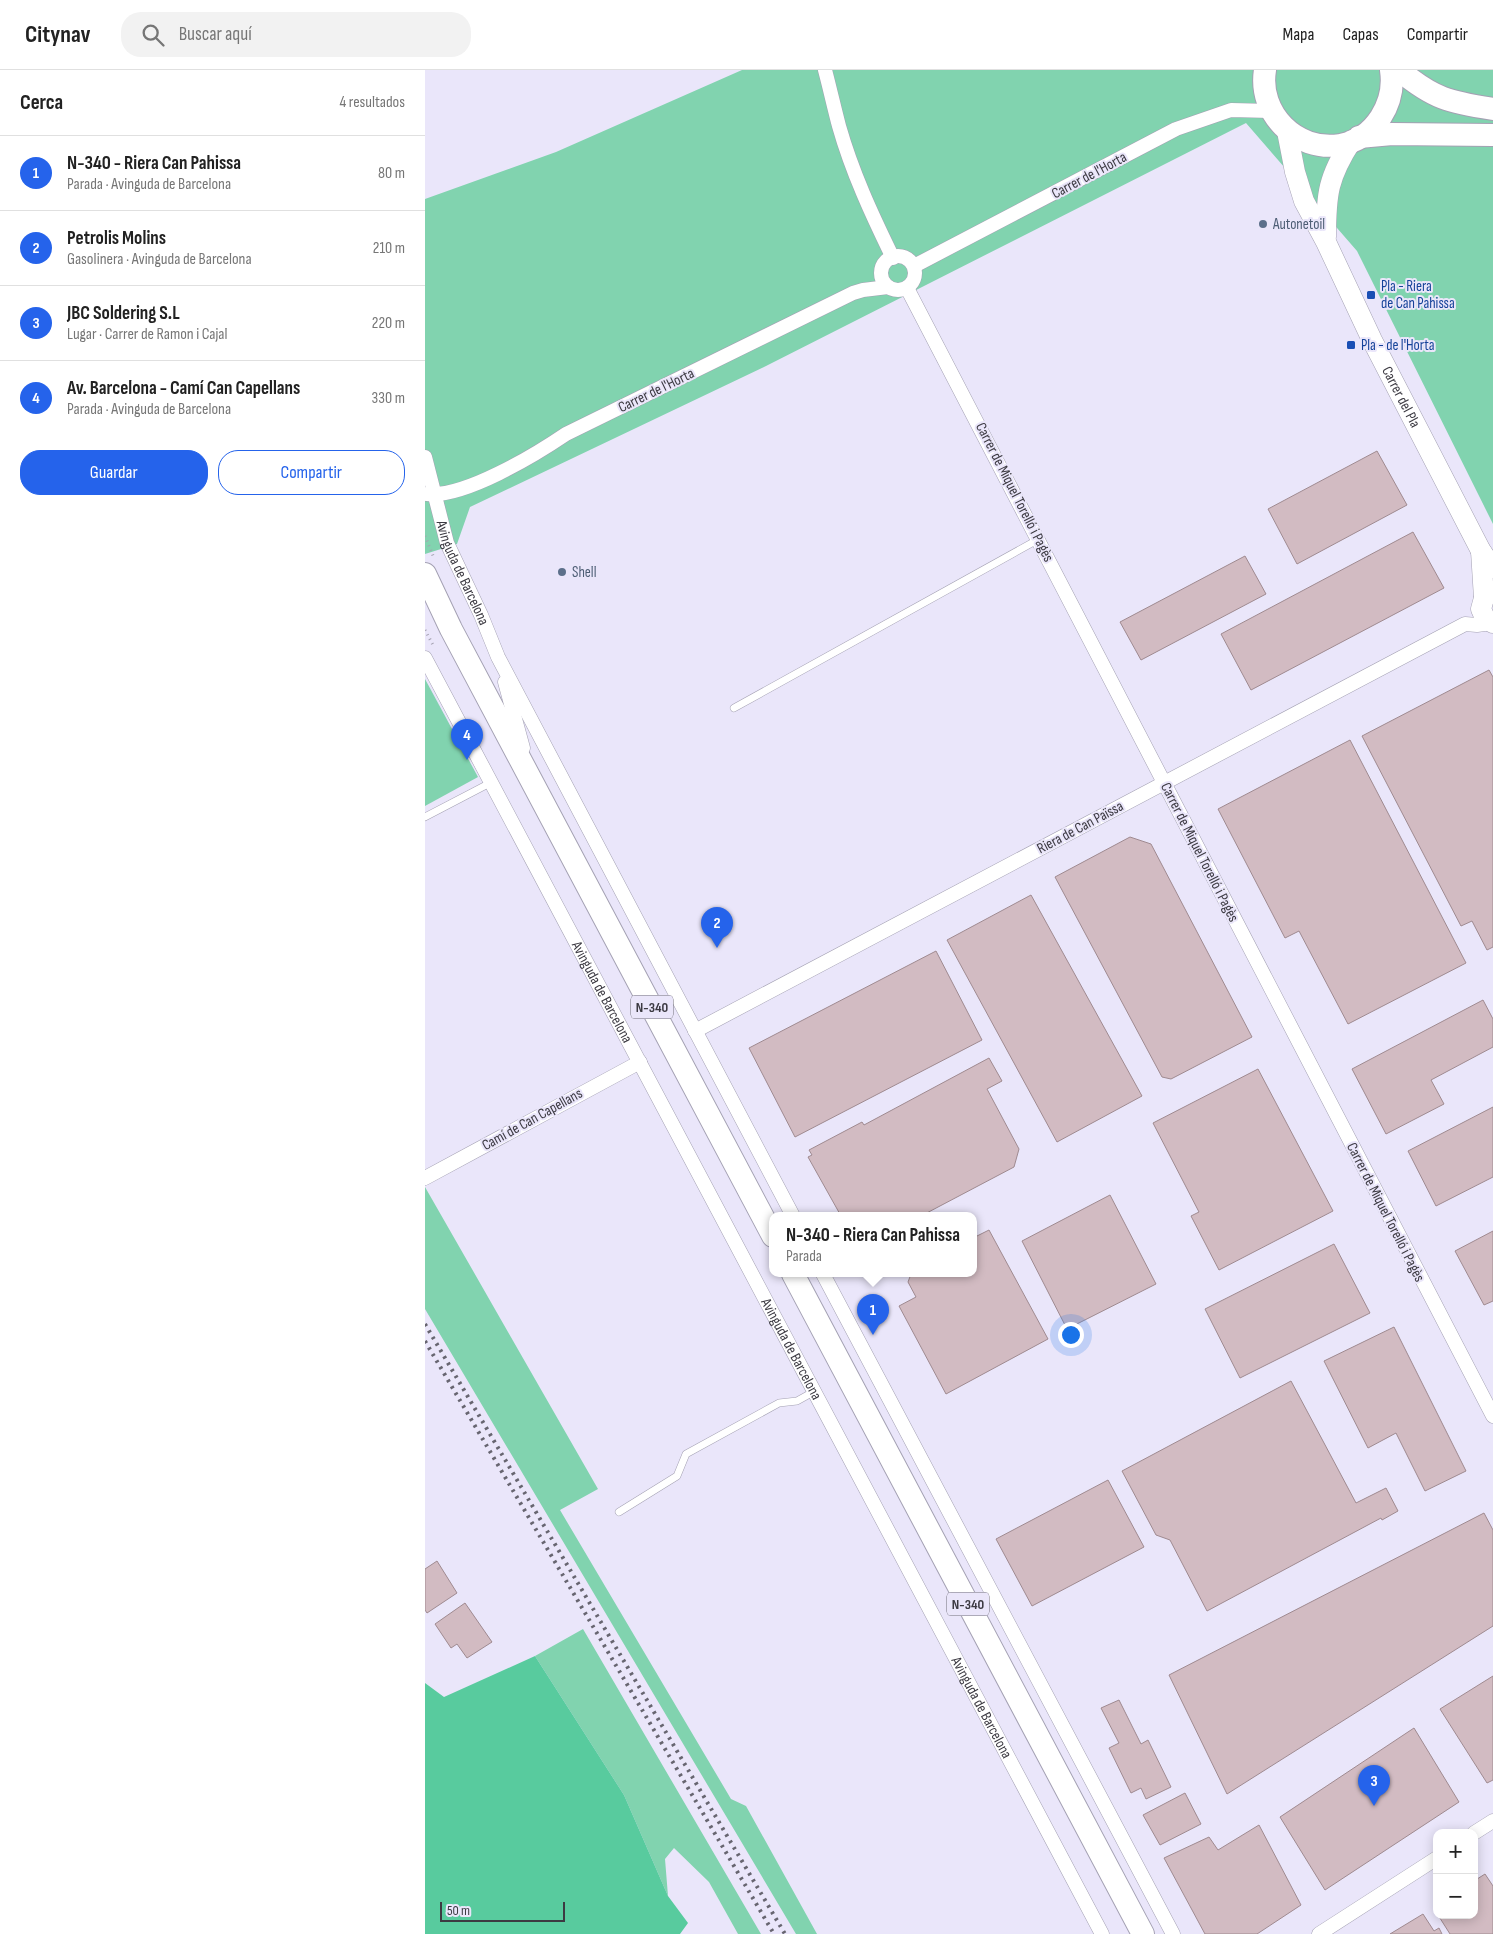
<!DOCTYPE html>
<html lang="es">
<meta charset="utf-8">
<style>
body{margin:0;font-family:"Sofia Sans Condensed",sans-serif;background:#f2f2f2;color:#222}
.controls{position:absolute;right:15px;bottom:15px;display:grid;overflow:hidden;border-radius:10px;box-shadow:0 2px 12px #0003}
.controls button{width:45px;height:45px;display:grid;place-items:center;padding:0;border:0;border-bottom:1px solid #e0e0e0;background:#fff;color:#222;font:25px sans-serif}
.scale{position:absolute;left:15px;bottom:12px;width:125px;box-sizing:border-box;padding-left:5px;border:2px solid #3c3a42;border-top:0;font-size:14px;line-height:18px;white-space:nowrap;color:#3c3a42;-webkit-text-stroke:4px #eae6fa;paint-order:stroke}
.you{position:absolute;left:645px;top:1264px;width:18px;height:18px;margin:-12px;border:4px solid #fff;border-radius:50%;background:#1a73e8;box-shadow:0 0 0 8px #1a73e833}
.badge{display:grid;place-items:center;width:32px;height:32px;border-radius:50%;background:#2563eb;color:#fff;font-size:16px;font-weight:700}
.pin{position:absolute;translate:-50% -41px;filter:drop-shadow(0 1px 2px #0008)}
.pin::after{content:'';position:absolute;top:26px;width:18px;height:15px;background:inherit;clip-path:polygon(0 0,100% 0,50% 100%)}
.popup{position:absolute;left:344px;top:1142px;width:208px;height:65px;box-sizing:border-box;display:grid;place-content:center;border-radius:10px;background:#fff;filter:drop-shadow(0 1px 4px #0005);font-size:16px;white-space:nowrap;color:#767676}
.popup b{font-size:19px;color:#222}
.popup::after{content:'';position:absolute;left:50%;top:100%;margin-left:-10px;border:10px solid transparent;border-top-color:#fff}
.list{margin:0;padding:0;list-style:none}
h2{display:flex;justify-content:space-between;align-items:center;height:65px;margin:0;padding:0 20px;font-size:21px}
h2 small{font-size:16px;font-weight:400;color:#767676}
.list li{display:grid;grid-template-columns:32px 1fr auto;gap:15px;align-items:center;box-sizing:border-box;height:75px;padding:0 20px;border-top:1px solid #e0e0e0}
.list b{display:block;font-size:19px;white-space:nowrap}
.list p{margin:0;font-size:16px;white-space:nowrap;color:#767676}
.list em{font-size:16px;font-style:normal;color:#767676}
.actions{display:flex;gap:10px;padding:15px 20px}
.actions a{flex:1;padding:11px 0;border:1px solid #2563eb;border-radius:20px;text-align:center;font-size:18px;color:#2563eb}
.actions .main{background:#2563eb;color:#fff}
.icon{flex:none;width:28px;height:28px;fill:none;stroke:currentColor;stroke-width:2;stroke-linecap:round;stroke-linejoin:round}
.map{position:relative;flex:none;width:1068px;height:1864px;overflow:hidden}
header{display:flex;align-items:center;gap:30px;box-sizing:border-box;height:70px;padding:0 25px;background:#fff;border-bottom:1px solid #e0e0e0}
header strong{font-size:24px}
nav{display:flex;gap:28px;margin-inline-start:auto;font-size:18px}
.search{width:350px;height:45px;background:#f2f2f2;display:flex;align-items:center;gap:12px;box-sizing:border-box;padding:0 18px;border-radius:20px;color:#767676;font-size:19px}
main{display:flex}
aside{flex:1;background:#fff}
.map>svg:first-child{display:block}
.green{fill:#81d3af}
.forest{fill:#58cb9e}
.building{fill:#d2bbc2;stroke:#9f8a90}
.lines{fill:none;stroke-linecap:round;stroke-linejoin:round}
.service-casing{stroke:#a4a1b3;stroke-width:8}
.minor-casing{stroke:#a4a1b3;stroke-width:15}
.secondary-casing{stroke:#a4a1b3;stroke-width:21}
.primary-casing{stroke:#a4a1b3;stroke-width:24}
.path{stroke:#a6a3b2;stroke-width:3;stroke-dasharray:1 4;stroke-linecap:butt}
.service{stroke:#fff;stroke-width:7}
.minor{stroke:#fff;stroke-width:14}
.secondary{stroke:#fff;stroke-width:20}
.primary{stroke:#fff;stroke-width:22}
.rail{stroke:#676570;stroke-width:4;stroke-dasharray:2.5 5;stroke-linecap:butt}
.service-dot{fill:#5c6f8a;stroke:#eae6fa;stroke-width:2}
.transit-dot{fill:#1a4fb4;stroke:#eae6fa;stroke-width:2}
.labels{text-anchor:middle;stroke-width:4;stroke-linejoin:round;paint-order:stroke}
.shield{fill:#eae6fa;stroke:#706e79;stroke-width:1}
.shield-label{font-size:14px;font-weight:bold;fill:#3c3a42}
.street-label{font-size:15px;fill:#3c3a42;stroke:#eae6fa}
.service-label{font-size:15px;fill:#4e5e75;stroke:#eae6fa;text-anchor:start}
.transit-label{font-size:15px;fill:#164399;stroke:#eae6fa;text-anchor:start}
</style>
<header>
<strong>Citynav</strong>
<div class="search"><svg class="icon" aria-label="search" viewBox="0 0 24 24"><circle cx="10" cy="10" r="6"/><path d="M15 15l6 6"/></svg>Buscar aquí</div>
<nav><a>Mapa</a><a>Capas</a><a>Compartir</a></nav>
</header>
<main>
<aside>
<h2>Cerca<small>4 resultados</small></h2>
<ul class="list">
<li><span class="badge">1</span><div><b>N-340 - Riera Can Pahissa</b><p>Parada · Avinguda de Barcelona</p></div><em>80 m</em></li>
<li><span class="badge">2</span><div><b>Petrolis Molins</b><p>Gasolinera · Avinguda de Barcelona</p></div><em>210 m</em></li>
<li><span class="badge">3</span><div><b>JBC Soldering S.L</b><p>Lugar · Carrer de Ramon i Cajal</p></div><em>220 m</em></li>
<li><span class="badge">4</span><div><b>Av. Barcelona - Camí Can Capellans</b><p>Parada · Avinguda de Barcelona</p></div><em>330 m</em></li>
</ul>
<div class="actions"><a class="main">Guardar</a><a>Compartir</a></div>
</aside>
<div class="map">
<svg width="1068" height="1864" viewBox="0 0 1068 1864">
<rect width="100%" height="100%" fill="#eae6fa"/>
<g class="green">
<polygon points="317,0 1068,0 1068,454 932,181 821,53 341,296 45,437 32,474 0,484 0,129 131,82"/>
<polygon points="0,609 53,707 0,736"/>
<polygon points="0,1117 173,1419 135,1440 306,1729 321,1736 392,1864 371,1864 0,1239"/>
<polygon points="158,1559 336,1864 313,1864 284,1812 249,1778 240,1789 243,1826 199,1725 110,1586"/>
</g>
<polygon class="forest" points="110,1586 199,1725 243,1826 263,1853 255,1864 0,1864 0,1613 19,1627"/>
<g class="building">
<polygon points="952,381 982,435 872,494 843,439"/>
<polygon points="988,462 1019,518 826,620 796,564"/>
<polygon points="820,486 841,524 716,590 695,552"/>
<polygon points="1064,600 1068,607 1068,877 1062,880 1047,851 1036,856 937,666"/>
<polygon points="925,670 1041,893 923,954 874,861 860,868 793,739"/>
<polygon points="705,767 726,774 827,967 746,1009 737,1007 630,807"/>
<polygon points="606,825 717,1026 632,1072 522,870"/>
<polygon points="511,881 557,970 370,1067 324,978"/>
<polygon points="1058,930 1068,949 1068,977 1006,1010 1019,1034 961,1064 927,999"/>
<polygon points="564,988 577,1011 562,1019 594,1079 589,1097 496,1146 416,1146 383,1087 387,1085 384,1080 437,1052 439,1055"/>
<polygon points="833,999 908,1141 794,1200 766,1146 774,1142 728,1053"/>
<polygon points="1068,1037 1068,1107 1011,1136 983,1081"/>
<polygon points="685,1125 731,1214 642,1259 597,1171"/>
<polygon points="564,1160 623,1269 521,1324 474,1236 491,1227 483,1212 486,1204 548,1204 548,1168"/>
<polygon points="1068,1161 1068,1231 1059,1235 1030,1181"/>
<polygon points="909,1174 945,1243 815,1308 780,1239"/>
<polygon points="969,1257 1041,1401 1000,1421 971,1363 943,1378 899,1291"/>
<polygon points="866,1311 931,1433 961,1418 973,1441 957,1450 956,1448 782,1541 745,1470 731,1465 697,1401"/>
<polygon points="683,1410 719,1477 607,1536 571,1469"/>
<polygon points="1059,1443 1068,1460 1068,1556 802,1724 744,1605"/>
<polygon points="12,1491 32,1523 2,1543 0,1540 0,1499"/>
<polygon points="40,1533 67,1572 42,1588 32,1574 26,1578 10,1554"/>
<polygon points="1068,1606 1068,1710 1062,1713 1015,1639"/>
<polygon points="694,1630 716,1674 723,1670 746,1717 721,1729 716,1718 706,1723 684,1678 694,1673 676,1638"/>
<polygon points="989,1658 1034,1732 900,1820 855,1747"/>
<polygon points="760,1723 776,1754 735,1775 718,1745"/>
<polygon points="834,1755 876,1835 832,1864 780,1864 739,1788 784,1767 793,1780"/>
<polygon points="1060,1804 1068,1816 1068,1864 1025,1864 1013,1845 1049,1845 1049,1811"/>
<polygon points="998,1844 1009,1861 1014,1858 1017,1864 965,1864"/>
</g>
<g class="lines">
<g class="service-casing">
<g id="service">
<polyline points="309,638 614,469"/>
<polyline points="0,747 67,712"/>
<polyline points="194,1442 252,1406 261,1384 354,1333 372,1331 390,1321"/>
</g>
</g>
<g class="minor-casing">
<g id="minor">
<path d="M400,0C405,19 409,37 414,56C427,102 447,145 468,188"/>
<circle cx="473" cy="203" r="17"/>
<polyline points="489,196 751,59 806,40 846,41"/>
<polyline points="482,218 1068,1346"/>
<path id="s1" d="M0,387L22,473L56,545L73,587L368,1146"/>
<path d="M2,424C39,428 110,385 141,364L428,223L438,220L463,217"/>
<path id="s2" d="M0,588L677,1864"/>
<polyline points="80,612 98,678"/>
<polyline points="270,961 1040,554 1052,555 1068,553"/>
<polyline points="0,1108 215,992"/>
<polyline points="398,1204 748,1864"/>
<polyline points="1049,1763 1068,1751"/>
<polyline points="894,1864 1012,1788"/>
</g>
</g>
<g class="secondary-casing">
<g id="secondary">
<path id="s3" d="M862,61L870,102L879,131L901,172L947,270L1056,481L1068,498"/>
<path d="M901,167C901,124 903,107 927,70"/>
<polyline points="1056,481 1059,528"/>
<polyline points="1068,521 1059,528 1056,539 1060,548 1068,553"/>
</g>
</g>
<g class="primary-casing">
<g id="primary">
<path d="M840,0C833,43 871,82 915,75C950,69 971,33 966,0"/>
<path d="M974,0C1009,29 1024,32 1068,39"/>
<polyline points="934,67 967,64 1068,65"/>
<polyline points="0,504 26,559 348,1166"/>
<polyline points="368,1204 718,1864"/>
</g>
</g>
<g class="path">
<polyline points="0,466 9,488"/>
<polyline points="0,560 8,575"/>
</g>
<use href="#service" class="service"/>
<use href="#minor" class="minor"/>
<use href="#secondary" class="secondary"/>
<use href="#primary" class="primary"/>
<g class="rail">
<polyline points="0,1254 360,1864"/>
<polyline points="0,1271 349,1864"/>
</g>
</g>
<g class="service-dot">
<circle cx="838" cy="154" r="5"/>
<circle cx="137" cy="502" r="5"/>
</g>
<g class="transit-dot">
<rect x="941" y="220" width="10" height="10" rx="2.5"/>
<rect x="921" y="270" width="10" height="10" rx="2.5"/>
</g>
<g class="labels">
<g class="shield">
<rect x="206" y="925.5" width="42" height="23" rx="4"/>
<rect x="522" y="1522.5" width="42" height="23" rx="4"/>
</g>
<g class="shield-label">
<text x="227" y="942">N-340</text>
<text x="543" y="1539">N-340</text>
</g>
<g class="street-label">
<text transform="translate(664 105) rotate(-28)" y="5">Carrer de l'Horta</text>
<text transform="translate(231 320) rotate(-26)" y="5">Carrer de l'Horta</text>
<text dy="5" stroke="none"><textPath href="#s3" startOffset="291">Carrer del Pla</textPath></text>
<text transform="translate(590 422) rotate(63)" y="5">Carrer de Miquel Torelló i Pagès</text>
<text dy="5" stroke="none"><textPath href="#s1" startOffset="122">Avinguda de Barcelona</textPath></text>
<text transform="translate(655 757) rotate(-28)" y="5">Riera de Can Païssa</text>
<text transform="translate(775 782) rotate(63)" y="5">Carrer de Miquel Torelló i Pagès</text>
<text dy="5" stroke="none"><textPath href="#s2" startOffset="378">Avinguda de Barcelona</textPath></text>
<text transform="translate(107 1049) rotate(-29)" y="5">Camí de Can Capellans</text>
<text transform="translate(961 1142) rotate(63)" y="5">Carrer de Miquel Torelló i Pagès</text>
<text dy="5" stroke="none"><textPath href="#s2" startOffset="782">Avinguda de Barcelona</textPath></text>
<text dy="5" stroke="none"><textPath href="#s2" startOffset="1188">Avinguda de Barcelona</textPath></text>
</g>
<g class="service-label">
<text x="848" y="159">Autonetoil</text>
<text x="147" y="507">Shell</text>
</g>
<g class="transit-label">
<text x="956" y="221">Pla - Riera<tspan x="956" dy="17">de Can Pahissa</tspan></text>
<text x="936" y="280">Pla - de l'Horta</text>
</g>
</g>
</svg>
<div class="controls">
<button>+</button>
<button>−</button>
</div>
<div class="scale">50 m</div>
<div class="you"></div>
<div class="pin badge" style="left:448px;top:1265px">1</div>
<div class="popup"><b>N-340 - Riera Can Pahissa</b>Parada</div>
<div class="pin badge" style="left:292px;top:878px">2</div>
<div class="pin badge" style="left:949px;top:1736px">3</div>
<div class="pin badge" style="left:42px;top:690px">4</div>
</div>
</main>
